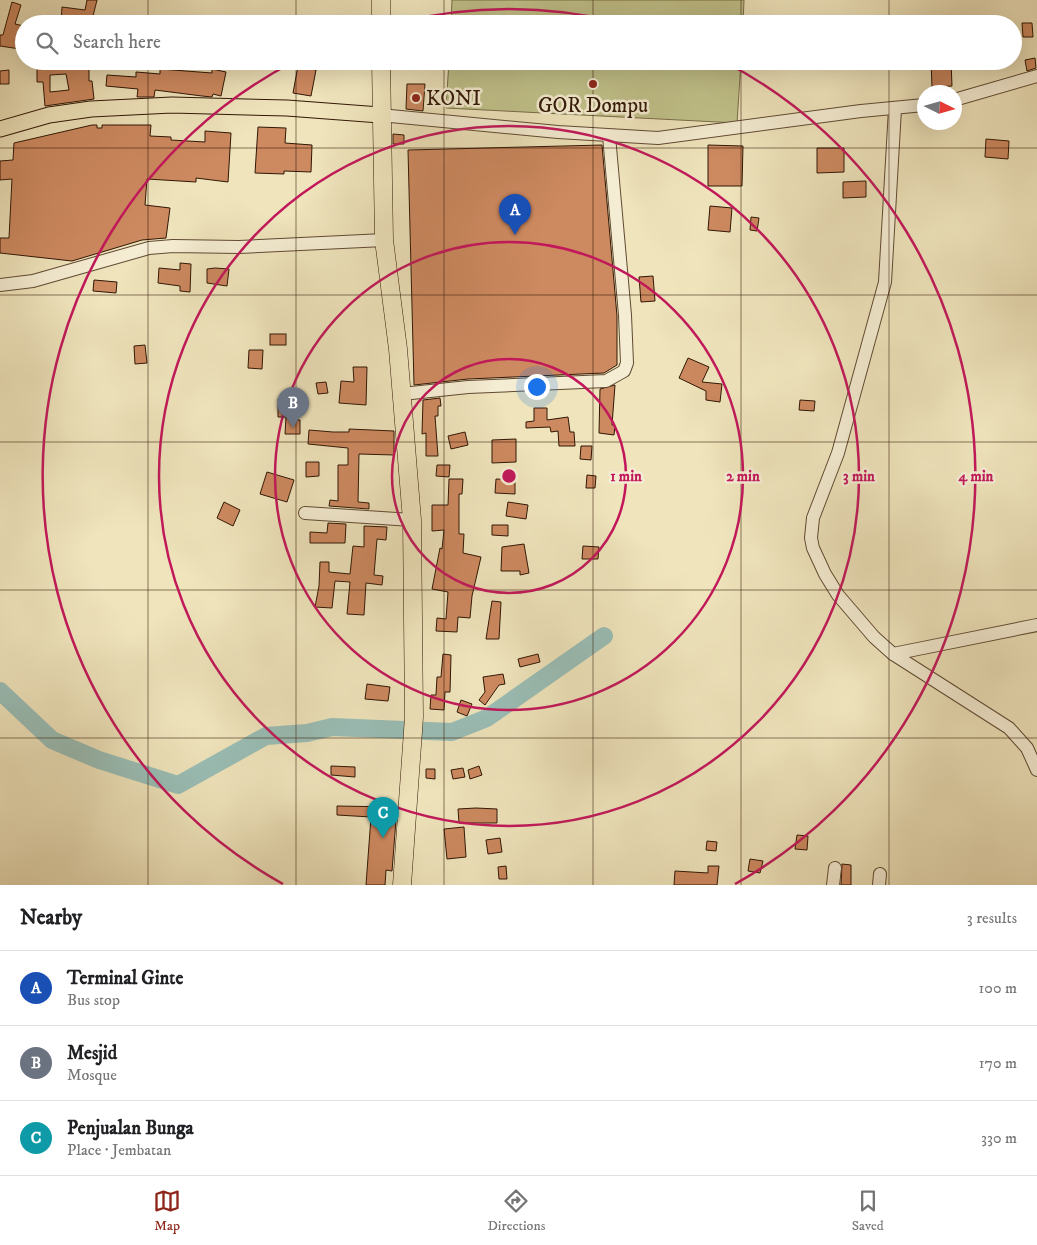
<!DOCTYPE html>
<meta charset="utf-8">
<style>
body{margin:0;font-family:"IM FELL DW Pica",serif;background:#f2f2f2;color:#202124}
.compass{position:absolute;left:917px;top:85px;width:45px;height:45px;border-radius:50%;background:#fff;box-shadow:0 5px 20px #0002;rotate:95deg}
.you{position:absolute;left:536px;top:386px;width:18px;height:18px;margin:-12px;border:4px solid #fff;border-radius:50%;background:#1a73e8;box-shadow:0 0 0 8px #1a73e833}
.badge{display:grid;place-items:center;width:32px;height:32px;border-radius:50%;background:#8f2418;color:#fff;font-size:16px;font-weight:700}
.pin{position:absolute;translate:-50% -41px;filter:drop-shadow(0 1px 2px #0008)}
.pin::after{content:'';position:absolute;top:26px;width:18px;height:15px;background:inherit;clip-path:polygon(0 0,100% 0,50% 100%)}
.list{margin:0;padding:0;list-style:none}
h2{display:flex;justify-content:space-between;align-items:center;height:65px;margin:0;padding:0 20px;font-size:21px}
h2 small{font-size:16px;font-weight:400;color:#757577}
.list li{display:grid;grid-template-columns:32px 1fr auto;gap:15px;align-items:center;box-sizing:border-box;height:75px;padding:0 20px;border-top:1px solid #e0e0e0}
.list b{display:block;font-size:19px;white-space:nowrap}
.list p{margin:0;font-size:16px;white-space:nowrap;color:#757577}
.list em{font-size:16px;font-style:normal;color:#757577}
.icon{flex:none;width:28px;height:28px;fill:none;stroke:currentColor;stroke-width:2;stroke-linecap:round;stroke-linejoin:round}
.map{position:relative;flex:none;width:1037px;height:885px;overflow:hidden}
.search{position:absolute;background:#fff;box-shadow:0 5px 20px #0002;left:15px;right:15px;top:15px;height:55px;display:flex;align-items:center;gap:12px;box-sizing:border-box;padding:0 18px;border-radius:28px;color:#757577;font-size:19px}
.sheet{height:290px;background:#fff}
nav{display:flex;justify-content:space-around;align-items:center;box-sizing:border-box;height:70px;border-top:1px solid #e0e0e0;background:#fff;font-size:14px;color:#757577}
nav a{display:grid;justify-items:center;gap:2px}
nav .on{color:#8f2418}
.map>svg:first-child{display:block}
.green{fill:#c1c28b;stroke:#786c48}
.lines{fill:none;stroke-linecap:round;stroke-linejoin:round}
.river{stroke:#9abeb6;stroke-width:18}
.building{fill:#cd8960;stroke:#301704;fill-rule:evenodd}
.minor-casing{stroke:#604a32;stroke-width:14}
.major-casing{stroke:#301704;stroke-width:17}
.highway-casing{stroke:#301704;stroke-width:19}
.minor{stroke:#f5edd3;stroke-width:12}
.major{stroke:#efe4bc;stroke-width:15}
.highway{stroke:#efe4bc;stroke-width:18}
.grid{fill:none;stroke:#301704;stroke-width:1;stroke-opacity:0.55}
.ring{fill:none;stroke:#c2185b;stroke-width:2.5}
.poi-dot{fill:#8f2418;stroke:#f5edd3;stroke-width:2}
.labels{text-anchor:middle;stroke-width:5;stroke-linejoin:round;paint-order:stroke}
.poi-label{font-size:21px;fill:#301704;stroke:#f5edd3;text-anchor:start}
.centre{fill:#c2185b;stroke:#f5edd3;stroke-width:2.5}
.ring-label{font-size:15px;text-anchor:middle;font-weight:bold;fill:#c2185b;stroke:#f5edd3;stroke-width:5;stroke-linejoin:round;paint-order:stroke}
</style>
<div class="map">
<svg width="1037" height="885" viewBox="0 0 1037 885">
<rect width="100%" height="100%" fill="#efe4bc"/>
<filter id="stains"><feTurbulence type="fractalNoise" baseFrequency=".004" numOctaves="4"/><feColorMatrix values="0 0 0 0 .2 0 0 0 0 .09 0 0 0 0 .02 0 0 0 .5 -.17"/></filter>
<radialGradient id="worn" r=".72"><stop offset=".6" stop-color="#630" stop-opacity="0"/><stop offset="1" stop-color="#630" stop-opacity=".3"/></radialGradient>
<g class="green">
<polygon points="452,0 744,0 743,24 451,24"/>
<polygon points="449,61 741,61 737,123 446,108"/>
</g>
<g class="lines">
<polyline class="river" points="0,691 52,740 99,760 178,785 266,736 307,733 332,727 452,732 487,718 604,636"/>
</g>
<g class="building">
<polygon points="87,0 97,0 91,24 61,24 62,7 85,10"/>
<polygon points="12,2 21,5 15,24 24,26 20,49 0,46 0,35 3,35"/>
<polygon points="1022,23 1032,23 1033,37 1023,37"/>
<polygon points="1035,58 1036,68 1027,71 1025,60"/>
<path d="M57,61H89V81H92L94,99L45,106L43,82H37V67L57,68ZM66,74L69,90L50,92V75Z"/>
<polygon points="931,61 951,61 952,86 932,87"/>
<polygon points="298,66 316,70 311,96 293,93"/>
<polygon points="160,69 212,73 212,69 226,72 221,96 213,94 212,97 202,96 155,90 154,97 137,97 138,89 106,86 107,75 136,77 136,72 160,74"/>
<polygon points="9,70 9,84 0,84 0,71"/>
<polygon points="407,84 425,84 423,111 406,109"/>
<polygon points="92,125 97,125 97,128 102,128 102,125 151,125 150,136 171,137 171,140 205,142 205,131 231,133 228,182 196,178 196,182 147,179 145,205 170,208 166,238 142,240 72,261 0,253 0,238 9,238 12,179 0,180 0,161 13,160 14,143"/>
<polygon points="258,127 286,128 285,143 312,145 311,172 284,171 284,174 255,173"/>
<polygon points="393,134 404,135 404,144 393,144"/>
<polygon points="986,139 1009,141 1008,159 985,157"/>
<polygon points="602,145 617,316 617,365 604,373 468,379 414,385 408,150"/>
<polygon points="708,145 743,146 742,186 708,186"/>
<polygon points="817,148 844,148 844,172 817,173"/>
<polygon points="866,181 866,197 843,198 843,182"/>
<polygon points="710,206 732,208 730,232 708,230"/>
<polygon points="751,217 759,218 757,231 750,230"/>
<polygon points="180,263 191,264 190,292 180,291 180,286 158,283 159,268 180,270"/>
<polygon points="215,268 229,269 227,286 207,283 207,269"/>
<polygon points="653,276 655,301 641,302 639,277"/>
<polygon points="94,280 117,282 116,293 93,291"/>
<rect x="270" y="334" width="16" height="11"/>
<polygon points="145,345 147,363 135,364 134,346"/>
<polygon points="249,350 263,350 262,369 248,368"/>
<polygon points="688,358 709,367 702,382 722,384 720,402 706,400 706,391 679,378"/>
<polygon points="353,367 367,367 366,405 339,403 341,381 354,382"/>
<polygon points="326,382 328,393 318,394 316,383"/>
<polygon points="615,385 612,425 615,425 614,435 599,433 600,389"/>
<polygon points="440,398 441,406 438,406 438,416 435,416 438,456 426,456 426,433 422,434 423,400"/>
<polygon points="278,399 297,399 297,420 300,420 300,434 285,434 286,417 278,417"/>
<polygon points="800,400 815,401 814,411 799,410"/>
<polygon points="534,408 547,408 547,420 568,417 570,432 574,432 575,446 559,446 558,431 551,432 550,427 526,428 526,422 534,421"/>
<polygon points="349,429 394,431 394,455 359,454 358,502 369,503 369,509 329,506 330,500 338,501 338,465 348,465 348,448 308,444 309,430 333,432 349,432"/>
<polygon points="465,432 468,445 451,449 448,436"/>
<polygon points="516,439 516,462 492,463 492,440"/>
<polygon points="581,446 592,446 591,460 580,459"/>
<polygon points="306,462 319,462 319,476 306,477"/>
<polygon points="437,465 450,465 449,477 436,476"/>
<polygon points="267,472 294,480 287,502 260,494"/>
<polygon points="587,475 596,476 595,488 586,488"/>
<polygon points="449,479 463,479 462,494 459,494 459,534 464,534 463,553 481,557 472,596 470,618 458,617 457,632 436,631 437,618 446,619 448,592 432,589 440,548 442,549 444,530 432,531 432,505 448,505"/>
<polygon points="496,479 515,480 515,494 495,493"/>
<polygon points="224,502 240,510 233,526 217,518"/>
<polygon points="508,502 528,505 526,519 506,516"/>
<polygon points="328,523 346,524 345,543 310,543 310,532 327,533"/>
<polygon points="492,525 508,525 508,536 492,535"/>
<polygon points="364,526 387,527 386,540 377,539 374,575 383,576 382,585 366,583 364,615 347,614 350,582 335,581 332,608 315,607 319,586 320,562 329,562 329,572 350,574 353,546 364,547"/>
<polygon points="524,544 529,573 520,575 520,571 501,571 502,547"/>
<polygon points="583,546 599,547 598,559 582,559"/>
<polygon points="492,601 501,602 499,639 486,639"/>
<polygon points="443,654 451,655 450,692 445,692 444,710 430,709 431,695 436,695 437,677 441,677"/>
<polygon points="538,654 540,662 520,667 518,659"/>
<polygon points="503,674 505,684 499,685 485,705 479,700 485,692 483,677"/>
<polygon points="367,684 390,687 388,701 365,699"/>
<polygon points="461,700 472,704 467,716 457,712"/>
<polygon points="331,766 355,767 355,777 331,775"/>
<polygon points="479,766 482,775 470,779 468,770"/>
<polygon points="463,768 465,777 453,779 451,770"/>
<polygon points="426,769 435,769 435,779 426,778"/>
<polygon points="337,806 397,807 392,871 386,870 385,885 366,885 371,817 337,815"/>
<polygon points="476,808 497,809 497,823 459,823 458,809"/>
<polygon points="464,827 466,857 447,859 444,829"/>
<polygon points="797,835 808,836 807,850 795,849"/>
<polygon points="500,838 502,852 488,854 486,840"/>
<polygon points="707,841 717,842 716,851 706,850"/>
<polygon points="750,859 763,861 760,873 748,871"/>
<polygon points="842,864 851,865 851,885 841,885"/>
<polygon points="506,866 507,879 499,879 498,867"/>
<polygon points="708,866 719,866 717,885 674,885 675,871 708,873"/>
</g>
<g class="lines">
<g class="minor-casing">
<g id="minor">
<polyline points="954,100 1037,76"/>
<polyline points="895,109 885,282 838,453 813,518 811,538 813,548 825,574 838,595 874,637 893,654 1037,625"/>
<polyline points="380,115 558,132 658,138 861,111 924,105"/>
<polyline points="0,285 33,281 149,248 173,246 239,247 384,240"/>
<polyline points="402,394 468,387 606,381 624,371 627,363 625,315 609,136"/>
<polyline points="305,513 412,520"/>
<polyline points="893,654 1009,728 1027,748 1037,770"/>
<polyline points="833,885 835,868"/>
<polyline points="879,885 880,874"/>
</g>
</g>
<g class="major-casing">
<polyline id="major" points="0,129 49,115 91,109 172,105 287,108 380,115"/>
</g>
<g class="highway-casing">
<g id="highway">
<polyline points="381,24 381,0"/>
<polyline points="381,61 384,240 398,349 412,520 414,717 402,885"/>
</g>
</g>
<use href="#minor" class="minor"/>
<use href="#major" class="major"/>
<use href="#highway" class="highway"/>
</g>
<path class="grid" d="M148,0V24M296,0V24M444,0V24M593,0V24M741,0V24M889,0V24M148,61V885M296,61V885M444,61V885M593,61V885M741,61V885M889,61V885M0,148H1037M0,295H1037M0,442H1037M0,590H1037M0,738H1037"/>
<g class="ring">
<circle cx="509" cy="476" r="117"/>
<circle cx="509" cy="476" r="234"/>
<circle cx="509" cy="476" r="350"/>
<path d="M283 884A467 467 0 0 1 293 62M396 23A467 467 0 0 1 622 23M725 62A467 467 0 0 1 735 884"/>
</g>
<g class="poi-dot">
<circle cx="593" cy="84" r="5"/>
<circle cx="416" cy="98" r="5"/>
</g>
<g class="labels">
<g class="poi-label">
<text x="426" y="105">KONI</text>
<text x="593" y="112" text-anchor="middle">GOR Dompu</text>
</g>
</g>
<circle cx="509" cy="476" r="8" class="centre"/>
<g class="ring-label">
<text x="626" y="481">1 min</text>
<text x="743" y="481">2 min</text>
<text x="859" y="481">3 min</text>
<text x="976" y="481">4 min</text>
</g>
<rect width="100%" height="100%" filter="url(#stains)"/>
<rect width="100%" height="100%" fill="url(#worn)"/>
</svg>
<svg class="compass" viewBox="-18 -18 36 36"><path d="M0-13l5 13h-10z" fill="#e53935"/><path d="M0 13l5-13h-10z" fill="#757577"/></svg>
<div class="you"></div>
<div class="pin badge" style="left:515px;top:235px;background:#1a4fb4">A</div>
<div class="pin badge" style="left:293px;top:428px;background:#6b7280">B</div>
<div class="pin badge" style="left:383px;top:838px;background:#0f9aa8">C</div>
<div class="search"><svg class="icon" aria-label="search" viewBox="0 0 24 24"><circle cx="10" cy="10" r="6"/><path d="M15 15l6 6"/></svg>Search here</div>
</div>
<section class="sheet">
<h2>Nearby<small>3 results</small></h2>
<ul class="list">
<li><span class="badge" style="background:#1a4fb4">A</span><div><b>Terminal Ginte</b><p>Bus stop</p></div><em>100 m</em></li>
<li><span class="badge" style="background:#6b7280">B</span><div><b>Mesjid</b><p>Mosque</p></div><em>170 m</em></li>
<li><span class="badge" style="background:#0f9aa8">C</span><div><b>Penjualan Bunga</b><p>Place · Jembatan</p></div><em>330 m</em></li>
</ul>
</section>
<nav>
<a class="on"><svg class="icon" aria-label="map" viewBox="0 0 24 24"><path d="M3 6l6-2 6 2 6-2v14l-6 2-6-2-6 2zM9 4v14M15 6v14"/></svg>Map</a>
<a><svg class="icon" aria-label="directions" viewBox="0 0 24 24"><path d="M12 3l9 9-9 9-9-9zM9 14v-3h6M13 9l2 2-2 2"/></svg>Directions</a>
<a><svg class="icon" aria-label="saved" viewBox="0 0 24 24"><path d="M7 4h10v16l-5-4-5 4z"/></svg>Saved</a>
</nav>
